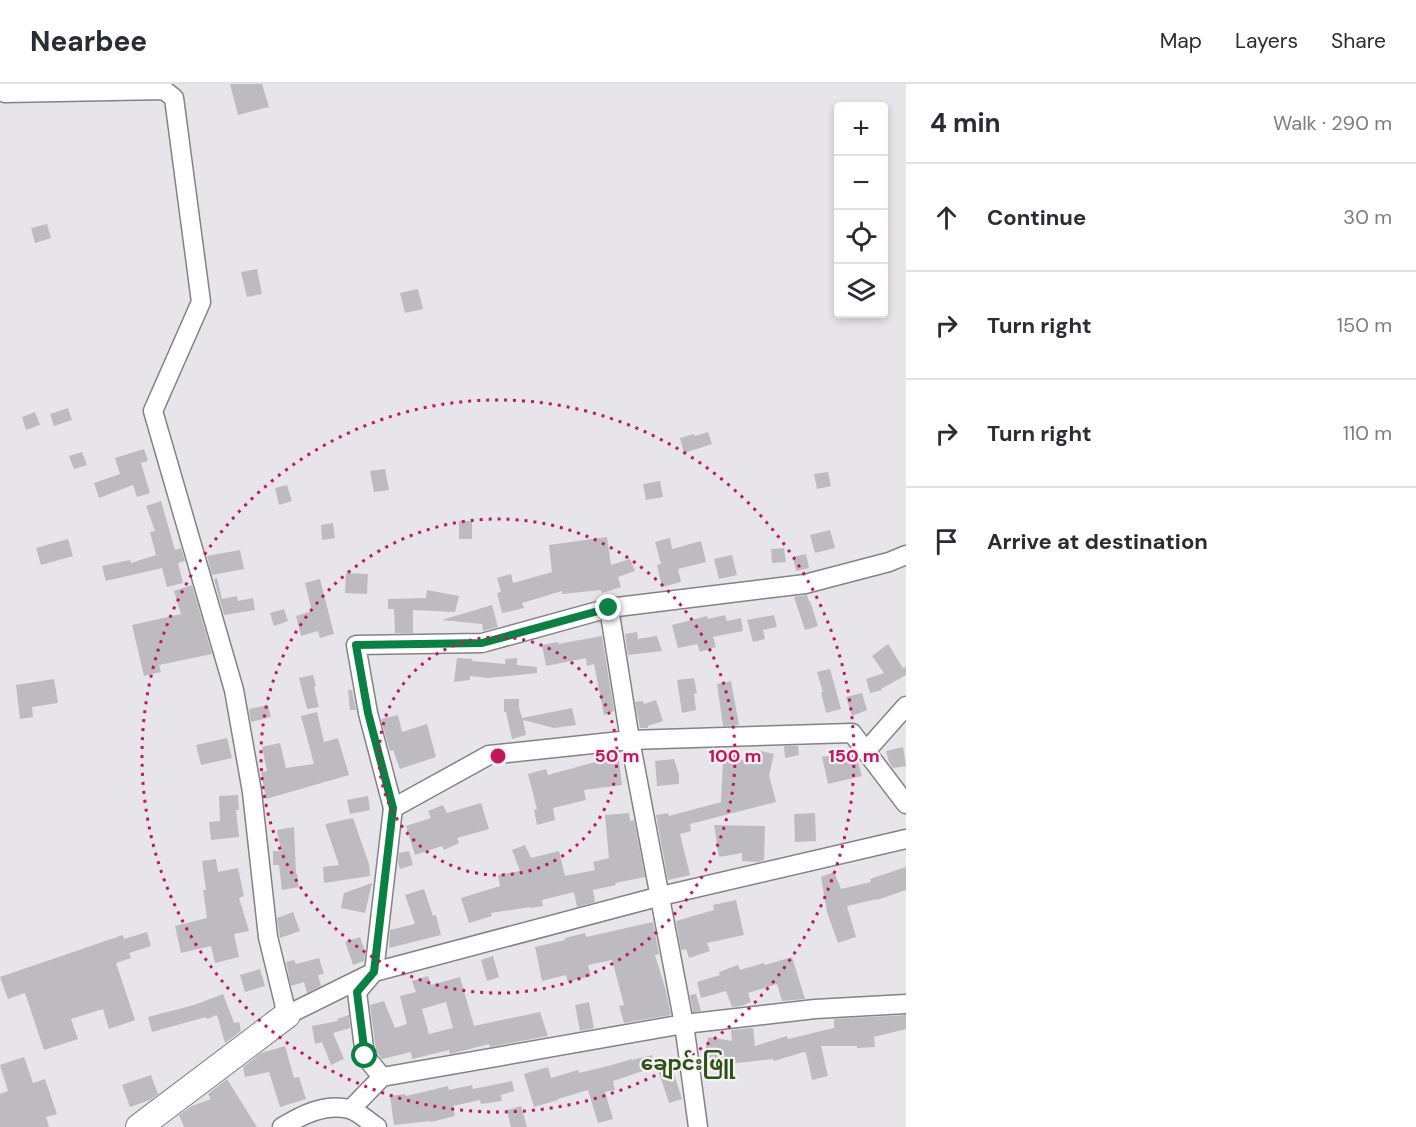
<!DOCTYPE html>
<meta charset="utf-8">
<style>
body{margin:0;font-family:"DM Sans","Noto Sans Myanmar",sans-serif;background:#f2f2f3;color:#2b2b33}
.controls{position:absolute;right:18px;top:18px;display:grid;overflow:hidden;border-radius:6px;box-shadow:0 3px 9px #0003}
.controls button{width:54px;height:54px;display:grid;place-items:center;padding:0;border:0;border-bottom:2px solid #e1e1e2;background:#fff;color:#2b2b33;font:30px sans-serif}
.stop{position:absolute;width:18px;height:18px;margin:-14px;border:4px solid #0b8043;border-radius:50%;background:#fff}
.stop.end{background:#0b8043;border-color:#fff;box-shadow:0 2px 6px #0008}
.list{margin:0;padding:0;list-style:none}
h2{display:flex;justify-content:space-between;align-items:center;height:78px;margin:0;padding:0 24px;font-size:26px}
h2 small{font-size:20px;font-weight:400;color:#7c7c81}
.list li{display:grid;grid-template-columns:39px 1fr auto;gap:18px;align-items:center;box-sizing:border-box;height:108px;padding:0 24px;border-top:2px solid #e1e1e2}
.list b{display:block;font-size:22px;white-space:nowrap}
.list em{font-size:20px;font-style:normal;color:#7c7c81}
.icon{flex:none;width:33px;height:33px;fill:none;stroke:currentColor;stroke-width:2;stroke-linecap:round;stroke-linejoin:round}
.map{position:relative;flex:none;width:906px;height:1043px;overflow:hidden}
header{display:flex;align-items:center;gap:36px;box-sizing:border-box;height:84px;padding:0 30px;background:#fff;border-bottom:2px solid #e1e1e2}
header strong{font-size:28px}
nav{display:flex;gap:33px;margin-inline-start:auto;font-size:21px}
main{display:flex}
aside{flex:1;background:#fff}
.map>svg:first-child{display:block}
.building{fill:#bdbbbf;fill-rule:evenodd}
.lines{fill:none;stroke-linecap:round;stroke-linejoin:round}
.street-casing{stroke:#838285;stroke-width:21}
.secondary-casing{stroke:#838285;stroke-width:28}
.street{stroke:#fff;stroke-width:18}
.secondary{stroke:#fff;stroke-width:26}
.route{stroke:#0b8043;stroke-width:8}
.ring{fill:none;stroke:#c2185b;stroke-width:3;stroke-dasharray:3 6}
.labels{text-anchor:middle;stroke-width:4.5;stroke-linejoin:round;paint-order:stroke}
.quarter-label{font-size:20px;font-weight:bold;fill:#2c5112;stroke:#f4f2f6}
.centre{fill:#c2185b;stroke:#f4f2f6;stroke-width:3}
.ring-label{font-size:18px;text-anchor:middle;font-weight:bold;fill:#c2185b;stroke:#f4f2f6;stroke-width:4.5;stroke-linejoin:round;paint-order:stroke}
</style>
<header>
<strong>Nearbee</strong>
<nav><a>Map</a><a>Layers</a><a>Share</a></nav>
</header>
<main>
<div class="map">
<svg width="906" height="1043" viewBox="0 0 906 1043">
<rect width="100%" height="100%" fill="#e7e5e9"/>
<g class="building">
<polygon points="230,0 262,0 269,23 238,31"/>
<polygon points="47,140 51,154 35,159 31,144"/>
<polygon points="257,185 262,210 247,213 241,188"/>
<polygon points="418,205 423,225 405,229 400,209"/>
<polygon points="68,324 72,336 54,342 50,330"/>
<polygon points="35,328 40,341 26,346 22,333"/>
<polygon points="708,348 712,360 684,369 680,354 694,350 695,352"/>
<polygon points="144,365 148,377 141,379 150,409 137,413 133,401 99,414 94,399 120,390 115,374"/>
<polygon points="82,368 87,381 74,385 69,372"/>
<polygon points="385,385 389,406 374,408 370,387"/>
<polygon points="828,388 831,402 817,405 814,390"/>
<polygon points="660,397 663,413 646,416 643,400"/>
<polygon points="287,401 292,417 279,421 275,404"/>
<polygon points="161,417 175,466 181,464 185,477 178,479 183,499 167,503 162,484 106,497 102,482 130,476 131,479 156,471 150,448 155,447 146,422"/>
<rect x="459" y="437" width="13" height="18"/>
<polygon points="333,439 335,454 322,456 321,441"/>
<polygon points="830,446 835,464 815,469 810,451"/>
<polygon points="607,453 611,481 630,475 635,487 618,493 621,503 602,509 601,506 562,510 562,507 522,519 524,524 502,529 497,509 501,508 497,494 511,490 513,499 552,488 549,461"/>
<polygon points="670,454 672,465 701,457 706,478 678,485 681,498 662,503 657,481 661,480 655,458"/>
<polygon points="68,455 73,472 41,481 36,464"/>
<polygon points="784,464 786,478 772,479 771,465"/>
<polygon points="240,466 244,485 212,491 207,472"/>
<polygon points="806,470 809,484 796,487 793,473"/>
<polygon points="732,471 737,491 719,495 714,475"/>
<polygon points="346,489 368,490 367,510 345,509"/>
<polygon points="217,494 222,515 237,512 238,517 253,514 255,526 224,531 214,495"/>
<polygon points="320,495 334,550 320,554 318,547 301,552 296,532 312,527 305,499"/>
<polygon points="192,501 212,570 159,581 161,588 144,592 132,541 181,530 174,507"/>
<polygon points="427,506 459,512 455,528 413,526 413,549 395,549 394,525 388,525 388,515 426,514"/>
<polygon points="807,511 809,517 810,517 818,542 805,546 794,513"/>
<polygon points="492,521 498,543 483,547 482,540 442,536"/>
<polygon points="284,525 288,537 274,542 270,529"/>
<polygon points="725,531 727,537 741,534 743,547 713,553 716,563 700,568 697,560 678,564 672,541 707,532 708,535"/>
<polygon points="774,531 777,543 763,546 765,555 753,558 747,536"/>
<polygon points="637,548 638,555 657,552 662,567 628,571 625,550"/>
<polygon points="602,552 614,627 604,631 594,580 587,582 586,574 546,582 542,561 558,558 558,560"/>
<polygon points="888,560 903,584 906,583 906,591 881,605 882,606 870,609 866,595 884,589 872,572"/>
<polygon points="457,574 472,575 472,577 505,580 505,575 517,574 517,581 537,583 537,589 488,594 470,592 470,596 454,598"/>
<polygon points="830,585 841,625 826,629 821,608 823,608 817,588"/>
<polygon points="313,591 316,602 314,603 319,623 307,625 299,594"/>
<polygon points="694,594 697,609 694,610 696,626 682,629 677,596"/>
<polygon points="54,595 58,619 32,623 33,633 20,635 16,601"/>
<polygon points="731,597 739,641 723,642 717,600"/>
<polygon points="348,606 352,606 356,626 350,626"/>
<polygon points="862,609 867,626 852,632 846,613"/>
<polygon points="504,615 519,615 519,623 522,634 572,624 576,641 554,644 523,636 526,651 512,655 506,628 504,628"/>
<polygon points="656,616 663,637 648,642 648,644 640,644 635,618 643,617 644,620"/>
<polygon points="268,621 271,633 251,638 249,625"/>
<polygon points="317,628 324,658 338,654 349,691 266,715 261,688 267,687 262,663 280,659 286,684 314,680 301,632"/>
<polygon points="398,631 402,648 427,640 436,673 400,685 393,666 390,667 381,635"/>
<polygon points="227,654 232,674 201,681 196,661"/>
<polygon points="784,662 798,662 799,671 785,674"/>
<polygon points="903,663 906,682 893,684 889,678 886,667"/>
<polygon points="761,667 774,670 769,691 776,718 690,740 691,747 680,750 690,791 668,796 656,731 668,729 669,732 721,718 723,674 746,676 759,674"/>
<polygon points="618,669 622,701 584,706 586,716 553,724 555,736 537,741 534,726 537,725 528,690 546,685 548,691 595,678 594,671"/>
<polygon points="853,669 857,674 862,692 828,700 822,673 835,670 835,674"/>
<polygon points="674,675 679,691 679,700 657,702 655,677"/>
<polygon points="238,711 239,726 236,726 239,753 211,756 209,738 220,737 219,712"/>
<polygon points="368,712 370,726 350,730 347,716"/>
<polygon points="481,719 489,745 457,754 459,759 444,766 442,762 415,771 406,742 431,734 428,727 443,721 447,729"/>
<polygon points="629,729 630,737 634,736 645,793 615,799 616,801 593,806 595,818 577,823 574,808 542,816 543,822 530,824 530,823 491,829 492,832 469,839 461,814 500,802 498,791 520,787 512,766 525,761 531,774 559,767 565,792 595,786 593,778 609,774 605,731"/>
<polygon points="815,729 816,757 795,758 794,730"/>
<polygon points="353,734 369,780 370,792 324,799 323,783 339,781 325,740"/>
<polygon points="714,741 765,742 764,776 758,778 742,777 742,769 719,773"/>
<polygon points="294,743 296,790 297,790 299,803 282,806 279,781 273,781 273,767 281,767 277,746"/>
<polygon points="409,767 413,781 400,785 398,779 399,769"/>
<polygon points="216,775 218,788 238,784 244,812 239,814 249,847 234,850 239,873 215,879 211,862 181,869 175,842 207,834 203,806 206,806 202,777"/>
<polygon points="906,783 906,806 877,816 877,815 847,822 856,853 838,859 827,828 821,793 834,788 841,805 871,798 870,795"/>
<polygon points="372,799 365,829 341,824 344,809"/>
<polygon points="424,805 433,832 436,831 441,851 389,864 390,846 415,840 405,811"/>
<polygon points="736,816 744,851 707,859 710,867 689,874 686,865 681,866 676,837 714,826 713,821"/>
<polygon points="293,828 300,847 280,854 277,834"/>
<polygon points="653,838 659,870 655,871 666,907 671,931 624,939 619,922 624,921 612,876 588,881 591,892 568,898 566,891 542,897 535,863 565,856 565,854 585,849 586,853"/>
<polygon points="147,848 151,862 129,869 131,874 116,879 135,936 109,945 103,925 71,935 78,955 44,966 25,909 8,915 0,893 123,851 124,855"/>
<polygon points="360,853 365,867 364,877 353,881 345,858"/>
<polygon points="493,872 499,893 487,897 481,876"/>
<polygon points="792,873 805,915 782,917 777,900 748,909 751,918 741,922 732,923 726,907 701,914 697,898 720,891 719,888 738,881 740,886 764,879 765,881"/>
<polygon points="319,874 324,890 318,891 321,902 307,909 304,898 291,902 286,878 294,876 296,880"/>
<polygon points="260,885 265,902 245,908 240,891"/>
<path d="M428,892L431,901L460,893L474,942L540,928L548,952L490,963L489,960L450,970L449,966L412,975L411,968L382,975L376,967L370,921L384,917L395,944L407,940L400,912L416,908L412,897ZM446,918L453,944L429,950L422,925Z"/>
<polygon points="223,910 234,939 239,938 241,947 225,959 217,931 207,935 206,933 152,948 148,933 194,921"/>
<polygon points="696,910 701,927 693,928 690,911"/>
<polygon points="589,918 594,944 580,947 575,921"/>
<polygon points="349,931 350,944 333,949 344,975 331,981 322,958 315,960 312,942 338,937 337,935"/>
<polygon points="906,931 906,945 874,953 875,963 857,964 857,962 821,962 828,992 812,996 806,969 804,968 774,977 773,975 737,979 704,973 708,953 732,957 731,946 753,944 755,962 787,952 788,955 834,944 834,935"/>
<polygon points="285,962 294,994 299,993 306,1015 280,1023 269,988 245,993 243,983 261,969"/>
<polygon points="652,971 655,983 613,997 615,1006 605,1008 613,1035 598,1039 588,1006 558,1015 558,1016 534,1023 524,990 548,983 551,994 578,986 579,989 612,981 632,975 632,976"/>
<polygon points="24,973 33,999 45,995 57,1030 46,1033 49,1043 0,1043 0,1010 8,1007 0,981"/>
<polygon points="676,973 679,985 673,987 682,1015 669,1019 656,980"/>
<polygon points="151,991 158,1010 150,1016 130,1023 122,1001"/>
<polygon points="227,995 257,1043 184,1043 179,1031 192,1022 211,1015 208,1010"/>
<polygon points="512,997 514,1007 501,1011 502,1017 481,1020 480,1016 453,1022 455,1032 431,1038 431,1037 394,1041 390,1012 405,1010 406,1012 448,1002 449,1006 472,1001 473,1005"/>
<polygon points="521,1022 527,1043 511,1043 507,1026"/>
</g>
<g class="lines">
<g class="street-casing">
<g id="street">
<polyline points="3,0 5,9 164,6 174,14 201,218 153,327 234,606 252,708 268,853 287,931 374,888 661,812 906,755"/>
<polyline points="609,524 630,656 684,940 698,1043"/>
<polyline points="866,667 906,622"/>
<polyline points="393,724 368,629 356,561 482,559 609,524 805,500 889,478 906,471"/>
<polyline points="382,993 365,972 357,908 374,888 393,724 489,671 630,656 852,649 906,720"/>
<polyline points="351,1025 382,993 684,940 815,925 906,920"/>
<path d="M282,1043C302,1031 325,1019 349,1025C358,1027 369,1038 377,1043"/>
</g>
</g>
<g class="secondary-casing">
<polyline id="secondary" points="139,1043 287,931"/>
</g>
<use href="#street" class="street"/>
<use href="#secondary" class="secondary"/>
</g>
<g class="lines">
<polyline class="route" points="365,972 357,908 374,888 393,724 368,629 356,561 482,559 609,524"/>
</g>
<g class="ring">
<circle cx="498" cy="672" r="119"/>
<circle cx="498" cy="672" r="237"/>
<circle cx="498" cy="672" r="356"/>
</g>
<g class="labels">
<g class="quarter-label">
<text x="688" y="986">ချောင်းဖြူ</text>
</g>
</g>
<circle cx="498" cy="672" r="9" class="centre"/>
<g class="ring-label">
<text x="617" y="678">50 m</text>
<text x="735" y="678">100 m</text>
<text x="854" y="678">150 m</text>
</g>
</svg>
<div class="controls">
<button>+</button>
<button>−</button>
<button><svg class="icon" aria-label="locate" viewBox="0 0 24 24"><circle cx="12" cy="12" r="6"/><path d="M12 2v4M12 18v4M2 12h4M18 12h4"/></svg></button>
<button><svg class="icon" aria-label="layers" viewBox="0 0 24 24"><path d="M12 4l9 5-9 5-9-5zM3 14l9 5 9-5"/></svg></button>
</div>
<div class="stop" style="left:365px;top:972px"></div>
<div class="stop end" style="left:609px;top:524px"></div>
</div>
<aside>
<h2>4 min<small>Walk · 290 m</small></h2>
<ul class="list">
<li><svg class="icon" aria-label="ahead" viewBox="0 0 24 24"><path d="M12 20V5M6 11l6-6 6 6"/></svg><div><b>Continue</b></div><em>30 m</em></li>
<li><svg class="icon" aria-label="right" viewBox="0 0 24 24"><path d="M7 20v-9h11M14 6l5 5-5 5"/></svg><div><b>Turn right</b></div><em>150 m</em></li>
<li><svg class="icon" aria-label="right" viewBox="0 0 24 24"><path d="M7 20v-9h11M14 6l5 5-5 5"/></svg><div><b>Turn right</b></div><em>110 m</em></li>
<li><svg class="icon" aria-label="arrive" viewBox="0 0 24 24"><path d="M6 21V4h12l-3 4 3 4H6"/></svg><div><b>Arrive at destination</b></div></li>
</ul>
</aside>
</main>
